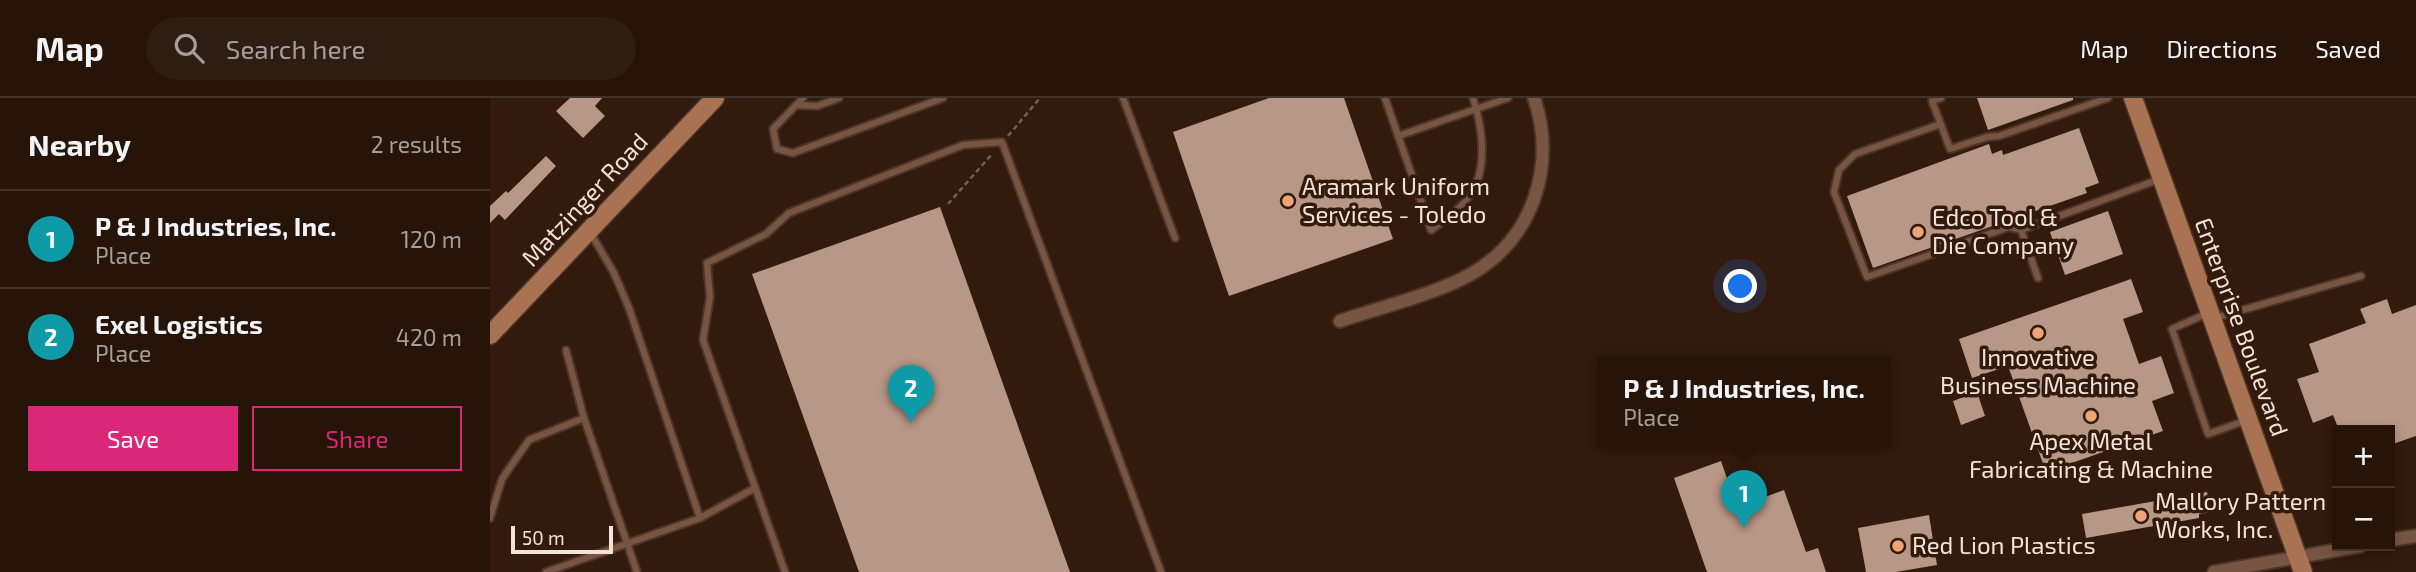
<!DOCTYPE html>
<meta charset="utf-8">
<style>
body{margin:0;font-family:"Exo 2",sans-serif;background:#2e1d12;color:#f1f3f6}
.controls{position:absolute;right:21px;bottom:21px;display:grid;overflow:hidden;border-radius:0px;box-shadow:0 4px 10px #0003}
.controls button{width:63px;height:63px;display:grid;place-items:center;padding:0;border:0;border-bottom:2px solid #42332a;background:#261409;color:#f1f3f6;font:35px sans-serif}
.scale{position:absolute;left:21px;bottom:18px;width:102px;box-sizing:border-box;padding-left:7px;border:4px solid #f3e2d8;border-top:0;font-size:19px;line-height:24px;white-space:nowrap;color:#f3e2d8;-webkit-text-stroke:5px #321a0c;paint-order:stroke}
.you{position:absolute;left:1251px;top:189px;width:24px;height:24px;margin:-18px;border:5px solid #fff;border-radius:50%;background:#1a73e8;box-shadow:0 0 0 10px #1a73e833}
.badge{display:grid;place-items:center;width:46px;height:46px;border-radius:50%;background:#db2777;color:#fff;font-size:23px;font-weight:700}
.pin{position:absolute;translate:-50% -58px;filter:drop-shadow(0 2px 4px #0008)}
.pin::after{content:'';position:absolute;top:37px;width:24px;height:21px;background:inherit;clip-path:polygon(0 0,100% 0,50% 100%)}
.popup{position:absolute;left:1107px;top:258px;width:294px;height:91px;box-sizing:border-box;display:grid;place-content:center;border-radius:0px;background:#261409;filter:drop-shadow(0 2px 5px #0005);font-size:23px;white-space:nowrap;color:#a49e9c}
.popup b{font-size:26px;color:#f1f3f6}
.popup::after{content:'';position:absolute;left:50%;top:100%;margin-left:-14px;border:14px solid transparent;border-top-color:#261409}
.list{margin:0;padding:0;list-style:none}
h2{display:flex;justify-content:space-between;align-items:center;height:91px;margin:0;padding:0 28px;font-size:30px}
h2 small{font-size:23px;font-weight:400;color:#a49e9c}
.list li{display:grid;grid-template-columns:46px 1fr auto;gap:21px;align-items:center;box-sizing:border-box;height:98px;padding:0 28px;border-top:2px solid #42332a}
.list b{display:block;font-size:26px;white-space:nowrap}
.list p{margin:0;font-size:23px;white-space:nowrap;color:#a49e9c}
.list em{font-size:23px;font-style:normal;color:#a49e9c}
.actions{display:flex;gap:14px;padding:21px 28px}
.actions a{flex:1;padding:16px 0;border:2px solid #db2777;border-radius:0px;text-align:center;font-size:24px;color:#db2777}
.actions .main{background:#db2777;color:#fff}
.icon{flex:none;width:38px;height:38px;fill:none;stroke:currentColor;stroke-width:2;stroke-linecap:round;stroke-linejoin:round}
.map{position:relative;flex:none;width:1926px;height:474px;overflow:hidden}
header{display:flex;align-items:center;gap:42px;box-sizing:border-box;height:98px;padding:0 35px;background:#261409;border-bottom:2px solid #42332a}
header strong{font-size:33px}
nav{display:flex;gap:38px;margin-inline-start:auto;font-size:24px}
.search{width:490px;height:63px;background:#2e1d12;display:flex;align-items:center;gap:18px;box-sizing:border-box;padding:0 24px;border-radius:38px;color:#a49e9c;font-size:26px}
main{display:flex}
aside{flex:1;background:#261409}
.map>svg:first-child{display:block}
.building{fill:#b79785}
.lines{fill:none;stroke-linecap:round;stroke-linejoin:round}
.lane-casing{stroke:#4d3629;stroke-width:10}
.street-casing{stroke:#4d3629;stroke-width:16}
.secondary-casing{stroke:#4d3629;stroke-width:21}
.path{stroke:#756053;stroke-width:2.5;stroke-dasharray:5 3.5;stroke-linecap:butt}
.lane{stroke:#785542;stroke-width:6}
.street{stroke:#785542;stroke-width:12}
.secondary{stroke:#a97253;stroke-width:18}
.poi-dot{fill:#efa378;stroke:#321a0c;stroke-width:2.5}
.labels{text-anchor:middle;stroke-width:7;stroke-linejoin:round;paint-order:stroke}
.poi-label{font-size:24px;fill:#f3e2d8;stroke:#321a0c;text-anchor:start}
.street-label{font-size:24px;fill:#f3e2d8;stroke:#321a0c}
</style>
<header>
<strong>Map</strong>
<div class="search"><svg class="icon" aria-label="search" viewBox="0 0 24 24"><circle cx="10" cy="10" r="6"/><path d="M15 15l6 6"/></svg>Search here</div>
<nav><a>Map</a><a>Directions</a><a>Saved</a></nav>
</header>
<main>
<aside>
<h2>Nearby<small>2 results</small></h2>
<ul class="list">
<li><span class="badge" style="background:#0f9aa8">1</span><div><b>P &amp; J Industries, Inc.</b><p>Place</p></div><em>120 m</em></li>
<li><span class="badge" style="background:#0f9aa8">2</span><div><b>Exel Logistics</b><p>Place</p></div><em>420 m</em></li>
</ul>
<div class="actions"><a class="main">Save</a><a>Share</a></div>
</aside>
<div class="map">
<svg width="1926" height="474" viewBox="0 0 1926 474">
<rect width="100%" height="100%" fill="#321a0c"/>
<g class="building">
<polygon points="80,0 112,0 105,8 115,18 93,40 66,13"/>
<polygon points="779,0 854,0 903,141 739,198 683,34"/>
<polygon points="1487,0 1583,0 1583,2 1498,32"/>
<polygon points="1589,30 1609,85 1595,90 1597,95 1383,170 1357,98 1499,46 1502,56 1512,52 1513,57"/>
<polygon points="56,58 66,68 15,122 9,116 0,125 0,108 16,93 18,95"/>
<polygon points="450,109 580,474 369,474 262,176"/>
<polygon points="1618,113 1633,156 1575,177 1560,134"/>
<polygon points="1641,181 1653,214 1633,221 1649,266 1671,258 1684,295 1662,303 1673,333 1556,374 1518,268 1482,280 1469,241"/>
<polygon points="1897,201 1902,216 1926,207 1926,338 1900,347 1900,332 1849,332 1843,317 1823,325 1807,281 1829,274 1819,246 1876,225 1870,211"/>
<polygon points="1487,294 1495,318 1471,327 1463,303"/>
<polygon points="1231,363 1247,409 1294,392 1316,454 1328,450 1336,474 1217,474 1184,380"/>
<polygon points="1717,394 1721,414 1709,416 1709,420 1596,440 1592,416"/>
<polygon points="1439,417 1447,467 1406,474 1376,474 1368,430"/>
</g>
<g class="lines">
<g class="lane-casing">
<g id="lane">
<polyline points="313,0 283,31 287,51 303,55 453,0"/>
<polyline points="633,0 685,140"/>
<path d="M895,0L941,132C958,120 978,106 986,86C997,60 991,25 983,0"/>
<polyline points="1451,0 1442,3 1460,51 1497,39 1509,38 1618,0"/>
<polyline points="307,7 327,8 349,0"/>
<polyline points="1451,26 1365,56 1349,72 1344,94 1377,179 1519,129 1531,132 1548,180"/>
<polyline points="908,38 1018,0"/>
<polyline points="1531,132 1670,81"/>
<polyline points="100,134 124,175 139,210 210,420"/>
<polyline points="1718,215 1682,231 1718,336 1757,322"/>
<polyline points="1724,220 1871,178"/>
<polyline points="76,252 94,320 147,474"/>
<polyline points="0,420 12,381 39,342 94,320"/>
<polyline points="56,474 210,420 265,390"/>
<polyline points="295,474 213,242 220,199 217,165 276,136 299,115 473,47 512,44 671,474"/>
</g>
</g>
<g class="street-casing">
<g id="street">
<path d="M850,223C890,209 944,197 981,176C1043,141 1067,67 1044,0"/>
<polyline points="1900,442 1926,438"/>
<polyline points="1724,474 1870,448"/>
</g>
</g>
<g class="secondary-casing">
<g id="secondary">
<polyline points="1643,0 1813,474"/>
<polyline points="0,237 225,0"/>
</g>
</g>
<g class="path">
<polyline points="518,38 550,0"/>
<polyline points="458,106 502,56"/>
</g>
<use href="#lane" class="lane"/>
<use href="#street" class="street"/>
<use href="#secondary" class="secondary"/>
</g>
<g class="poi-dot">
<circle cx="798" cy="103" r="7"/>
<circle cx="1428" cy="134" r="7"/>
<circle cx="1548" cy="235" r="7"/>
<circle cx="1601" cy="318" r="7"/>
<circle cx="1651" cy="418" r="7"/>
<circle cx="1408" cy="448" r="7"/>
</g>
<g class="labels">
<g class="poi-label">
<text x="812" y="97">Aramark Uniform<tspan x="812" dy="28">Services - Toledo</tspan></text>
<text x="1442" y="128">Edco Tool &amp;<tspan x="1442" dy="28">Die Company</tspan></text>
<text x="1548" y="268" text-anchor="middle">Innovative<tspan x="1548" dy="28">Business Machine</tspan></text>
<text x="1601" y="352" text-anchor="middle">Apex Metal<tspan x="1601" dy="28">Fabricating &amp; Machine</tspan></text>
<text x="1665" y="412">Mallory Pattern<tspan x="1665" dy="28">Works, Inc.</tspan></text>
<text x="1422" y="456">Red Lion Plastics</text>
</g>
<g class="street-label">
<text transform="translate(95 102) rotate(-47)" y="8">Matzinger Road</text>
<text transform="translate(1751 229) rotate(70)" y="8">Enterprise Boulevard</text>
</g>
</g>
</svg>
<div class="controls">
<button>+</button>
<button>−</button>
</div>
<div class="scale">50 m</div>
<div class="you"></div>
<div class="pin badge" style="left:1254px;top:430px;background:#0f9aa8">1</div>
<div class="popup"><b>P &amp; J Industries, Inc.</b>Place</div>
<div class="pin badge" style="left:421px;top:325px;background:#0f9aa8">2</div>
</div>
</main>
